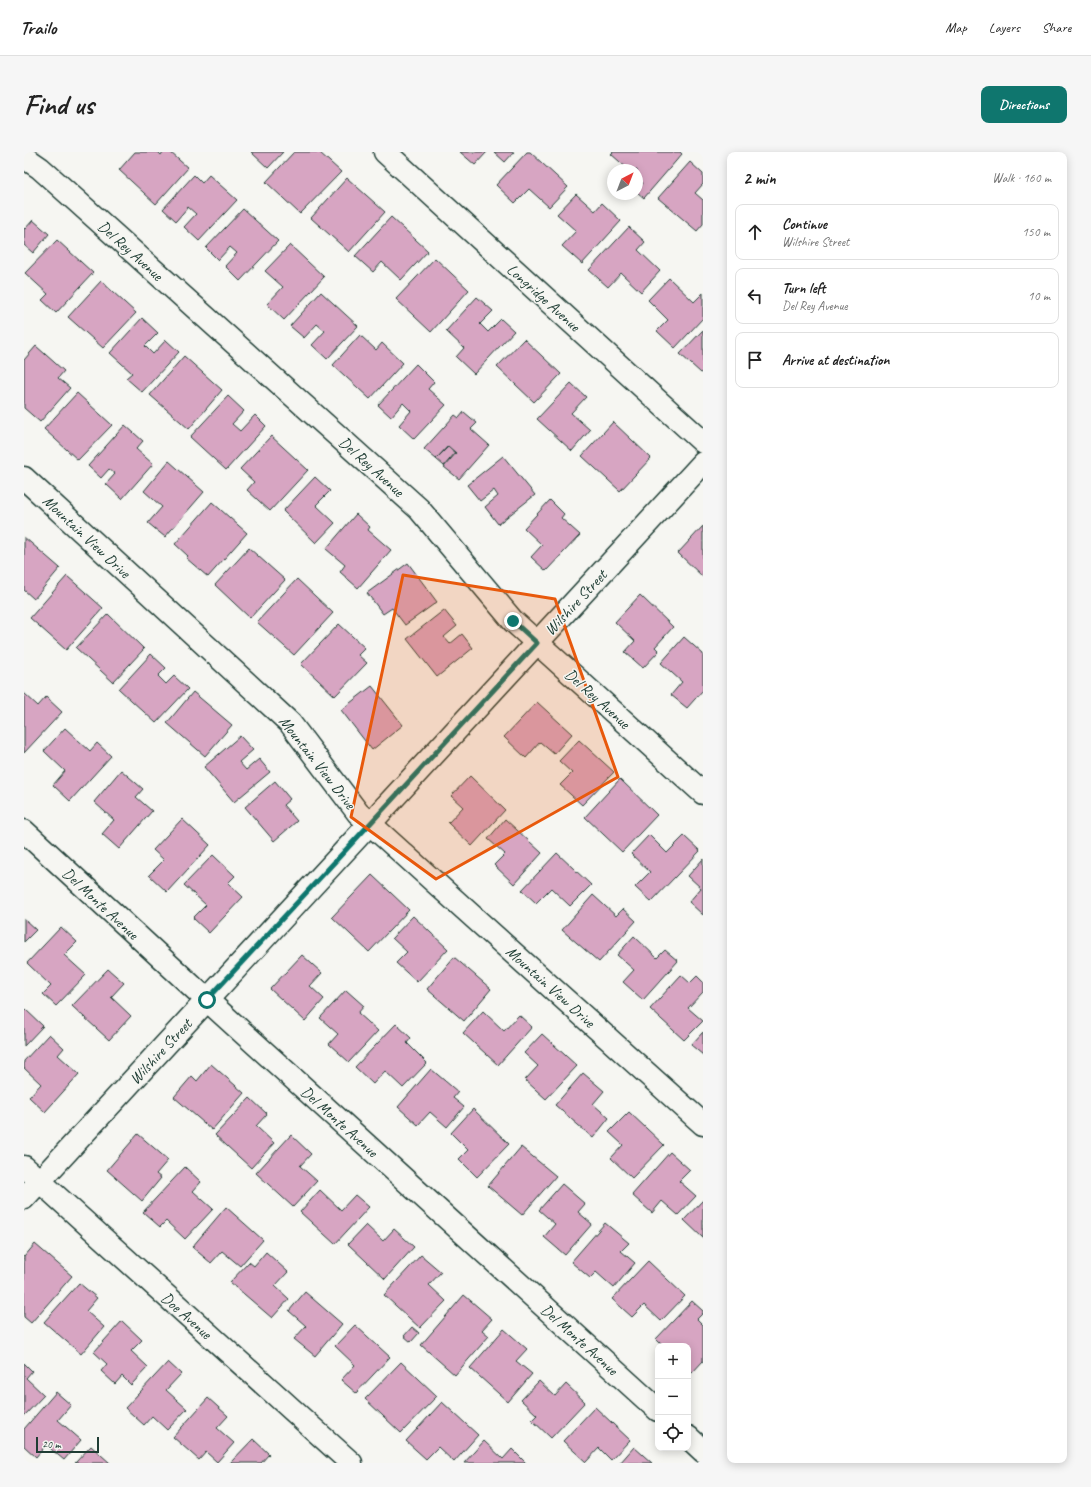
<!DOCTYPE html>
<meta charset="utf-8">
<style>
body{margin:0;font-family:Caveat,sans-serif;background:#f6f6f6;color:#222}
.controls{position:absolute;right:12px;bottom:12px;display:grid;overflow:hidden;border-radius:8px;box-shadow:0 2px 10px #0003}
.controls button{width:36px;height:36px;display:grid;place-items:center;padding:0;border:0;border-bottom:1px solid #e0e0e0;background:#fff;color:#222;font:20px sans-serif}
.compass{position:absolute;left:583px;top:12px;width:36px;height:36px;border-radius:50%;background:#fff;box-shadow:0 2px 10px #0003;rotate:42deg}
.scale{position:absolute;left:12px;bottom:10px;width:63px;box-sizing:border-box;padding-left:4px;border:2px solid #1f3d34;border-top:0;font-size:11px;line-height:14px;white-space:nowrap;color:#1f3d34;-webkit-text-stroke:3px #f6f6f2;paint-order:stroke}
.stop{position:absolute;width:12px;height:12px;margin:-9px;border:3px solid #0f766e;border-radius:50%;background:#fff}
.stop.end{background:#0f766e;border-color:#fff;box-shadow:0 1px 4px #0008}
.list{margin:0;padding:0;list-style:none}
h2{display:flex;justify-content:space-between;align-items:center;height:52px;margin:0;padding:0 16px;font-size:17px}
h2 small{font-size:13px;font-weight:400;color:#767676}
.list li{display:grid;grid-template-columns:26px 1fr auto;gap:12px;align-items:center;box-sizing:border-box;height:56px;margin:0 8px 8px;padding:0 8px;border:1px solid #e0e0e0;border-radius:8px}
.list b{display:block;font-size:15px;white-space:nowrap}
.list p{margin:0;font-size:13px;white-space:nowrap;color:#767676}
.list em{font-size:13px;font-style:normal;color:#767676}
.icon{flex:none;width:22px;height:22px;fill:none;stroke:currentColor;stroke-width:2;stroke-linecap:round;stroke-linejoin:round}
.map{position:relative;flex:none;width:679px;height:1311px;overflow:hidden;border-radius:8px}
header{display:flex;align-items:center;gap:24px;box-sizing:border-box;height:56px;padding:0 20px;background:#fff;border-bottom:1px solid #e0e0e0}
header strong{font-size:19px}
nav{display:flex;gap:22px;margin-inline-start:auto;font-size:14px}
.intro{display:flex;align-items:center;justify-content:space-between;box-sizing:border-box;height:96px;padding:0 24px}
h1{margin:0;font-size:28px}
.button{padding:10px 18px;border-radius:8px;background:#0f766e;color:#fff;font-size:14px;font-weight:700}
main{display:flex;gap:24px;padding:0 24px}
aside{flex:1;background:#fff;border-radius:8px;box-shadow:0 2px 10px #0003}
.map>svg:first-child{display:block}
.building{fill:#d7a5c2;stroke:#1f3d34}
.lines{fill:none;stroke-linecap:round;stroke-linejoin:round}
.minor-casing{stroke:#1f3d34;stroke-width:25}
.minor{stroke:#f6f6f2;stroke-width:22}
.route{stroke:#0f766e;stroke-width:5}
.marked{fill:#e8590c;fill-opacity:0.2;stroke:#e8590c;stroke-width:3;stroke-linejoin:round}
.labels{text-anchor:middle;stroke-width:3;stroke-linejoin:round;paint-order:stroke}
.street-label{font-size:16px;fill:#1f3d34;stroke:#f6f6f2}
</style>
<header>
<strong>Trailo</strong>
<nav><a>Map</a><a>Layers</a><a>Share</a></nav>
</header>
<div class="intro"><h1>Find us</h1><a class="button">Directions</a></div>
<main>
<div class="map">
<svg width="679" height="1311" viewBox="0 0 679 1311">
<rect width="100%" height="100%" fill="#f6f6f2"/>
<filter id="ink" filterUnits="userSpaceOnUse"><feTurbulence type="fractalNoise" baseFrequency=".025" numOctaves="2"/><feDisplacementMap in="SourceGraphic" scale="8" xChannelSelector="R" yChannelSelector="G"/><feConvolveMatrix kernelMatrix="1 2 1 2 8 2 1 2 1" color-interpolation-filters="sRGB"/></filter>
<g filter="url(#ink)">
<g class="building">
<polygon points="111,0 134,0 137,3 139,0 146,0 164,16 132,52 95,18"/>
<polygon points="227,0 259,0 244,16"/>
<polygon points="270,0 295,0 317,20 276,62 242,30"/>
<polygon points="436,0 463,0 451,13"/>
<polygon points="470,0 490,0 481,10"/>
<polygon points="503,0 506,0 544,35 525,55 505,37 491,51 472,33"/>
<polygon points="589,0 656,0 658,2 620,46 613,40 619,31 613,25 613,18 605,18 587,2"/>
<polygon points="666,10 679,22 679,32 671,41 679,48 679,72 673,79 634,46"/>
<polygon points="170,23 178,31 185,23 213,48 175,89 160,75 172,62 164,55 152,69 139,57"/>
<polygon points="323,26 361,60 325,100 287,66"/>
<polygon points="552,42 571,59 578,51 597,69 558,112 538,94 552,79 533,62"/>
<polygon points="219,57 254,89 216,129 201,114 213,101 206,95 194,108 182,96"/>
<polygon points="367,65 404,99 377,128 358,110 349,120 331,104"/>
<polygon points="9,68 25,82 9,101 0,93 0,76 1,77"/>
<polygon points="605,75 621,90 614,98 636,119 617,140 597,121 584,135 565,118"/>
<polygon points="33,88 69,121 32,161 18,148 24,142 1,121"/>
<polygon points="266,93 300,125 260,168 243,152 259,135 241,119"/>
<polygon points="411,106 445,138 407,180 372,147"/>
<polygon points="645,126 670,150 679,141 679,166 651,196 633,179 644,168 624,148"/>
<polygon points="77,129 112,161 79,196 44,165"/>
<polygon points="297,140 334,174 303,207 288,193 301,179 293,172 280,186 266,174"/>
<polygon points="453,145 469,159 456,172 464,180 477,167 490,179 450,222 432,205 440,196 422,179"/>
<polygon points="118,166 134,181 121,194 129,202 142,188 155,200 118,240 102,226 108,221 86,201"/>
<polygon points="679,178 679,220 677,221 656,202"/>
<polygon points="336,183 352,198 358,191 379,211 346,247 309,213"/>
<polygon points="500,187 537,222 510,250 473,215"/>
<polygon points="12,194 40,219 34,226 46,236 16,270 0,256 0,208"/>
<polygon points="160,204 198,238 165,277 126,243"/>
<polygon points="392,212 410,230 404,237 422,253 390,287 375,273 387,259 379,251 367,265 354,253"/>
<polygon points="547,231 562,245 547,261 566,278 548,299 513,267"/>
<polygon points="53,241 88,273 54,308 20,277"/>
<polygon points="204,244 220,259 208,272 216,279 231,263 242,274 202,318 166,285"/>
<polygon points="440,260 453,271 447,277 465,293 435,327 420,315 432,301 424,294 412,307 400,297 431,263 435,266"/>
<polygon points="589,270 627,306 596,339 558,304"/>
<polygon points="101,273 119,289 112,297 129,312 98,347 82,332 91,322 85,317 77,326 64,314"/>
<polygon points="247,284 284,318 246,359 223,338 230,330 216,317"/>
<polygon points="424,295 431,301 420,314 412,307"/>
<polygon points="479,304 511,343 474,372 461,355 474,344 470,338 456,349 443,333"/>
<polygon points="145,309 180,340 141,385 124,371 138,355 120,339"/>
<polygon points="291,325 306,339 292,353 311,371 292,391 259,359"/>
<polygon points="526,348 540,362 537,366 556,383 522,419 507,405 518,393 500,376"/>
<polygon points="188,350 223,381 184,425 162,406 164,404 151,392"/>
<polygon points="332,362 346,375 344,378 367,398 334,436 316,420 321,413 302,397"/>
<polygon points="679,374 679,425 654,401"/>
<polygon points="0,385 36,416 10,447 0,438"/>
<polygon points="225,396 261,428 226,466 191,433"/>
<polygon points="384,411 413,450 381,473 368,456 359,462 343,441"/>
<polygon points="43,424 79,456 42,498 6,466"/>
<polygon points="273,427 309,461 270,503 233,470"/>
<polygon points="616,443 649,475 631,495 635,499 619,516 601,500 611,489 591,470"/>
<polygon points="420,458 433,474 420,485 426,492 438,482 449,496 413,525 383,487"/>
<polygon points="84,462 120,497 89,530 52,496"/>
<polygon points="315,472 341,496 334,503 343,511 311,544 277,512"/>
<polygon points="660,485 679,502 679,538 663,556 647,543 658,530 637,511"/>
<polygon points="127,502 142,516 134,524 142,532 150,524 164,537 132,571 95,537"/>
<polygon points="348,534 379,573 348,598 317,558"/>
<polygon points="169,540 208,573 181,604 143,571"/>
<polygon points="0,541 14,554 22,545 38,560 0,601"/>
<polygon points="513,550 548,582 530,602 516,590 502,606 480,585"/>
<polygon points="41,576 66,599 73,591 87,604 46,649 29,633 41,619 20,599"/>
<polygon points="216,584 229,598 215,610 222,618 235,607 246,620 210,650 180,615"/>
<polygon points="555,588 590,620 558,653 536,633 548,621 535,609"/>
<polygon points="97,618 119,637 112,645 128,659 95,697 78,682 90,668 70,650"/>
<polygon points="446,624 481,658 448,694 424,671 439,655 427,644"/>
<polygon points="596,627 633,663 598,700 561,665"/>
<polygon points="251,629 266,647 259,653 273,669 250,689 221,655"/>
<polygon points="158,667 186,693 143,740 125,723 140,708 129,698"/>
<polygon points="481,667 518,701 490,732 470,713 481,702 464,687"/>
<polygon points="625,683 643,701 660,684 676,699 627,750 611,735 626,720 607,702"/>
<polygon points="533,701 567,733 546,754 527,736 512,751 498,738"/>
<polygon points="189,703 211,724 204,731 219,745 185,781 169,766 182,753 160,733"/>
<polygon points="679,707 679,763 665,750 677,736 664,724"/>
<polygon points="348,723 385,758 345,800 308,765"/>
<polygon points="569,743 592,764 599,757 612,769 575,810 538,778"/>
<polygon points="389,764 424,797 393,830 372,811 383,800 368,786"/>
<polygon points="0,767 12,778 0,790"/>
<polygon points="37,775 53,790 40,803 62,823 32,854 19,842 27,834 3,811"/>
<polygon points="610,784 633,806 641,798 654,809 619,848 599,830 610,818 593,803"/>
<polygon points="278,803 298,821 286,834 300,847 281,869 246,837"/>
<polygon points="430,805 467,837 440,869 403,837"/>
<polygon points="84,817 100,831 87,845 107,864 85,888 48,854"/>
<polygon points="657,823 666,831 673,824 679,830 679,840 664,856 679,869 660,888 626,857"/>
<polygon points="322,838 340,854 334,861 354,879 325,910 305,892 314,882 296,866"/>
<polygon points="1,857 19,874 0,894 0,858"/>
<polygon points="459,859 480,879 495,863 508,875 474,913 439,881"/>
<polygon points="372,872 387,886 383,891 403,911 379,936 361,919 349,932 331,915"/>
<polygon points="679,880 679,903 667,893"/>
<polygon points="25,882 40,896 34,903 55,922 21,960 5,945 17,932 0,916 0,909"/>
<polygon points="518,882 553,914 522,947 501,928 514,914 500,901"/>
<polygon points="187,912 220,941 188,978 150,945 168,924 173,929"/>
<polygon points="407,917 434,940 429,946 440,955 423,975 406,960 394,973 374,955"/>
<polygon points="559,921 580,939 569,952 585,966 569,986 531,953"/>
<polygon points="226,946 243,962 232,974 250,991 227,1016 191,983"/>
<polygon points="449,957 485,992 453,1025 435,1007 444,998 427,981"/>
<polygon points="605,960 640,993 608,1026 587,1006 599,993 585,980"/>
<polygon points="114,982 144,1008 132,1022 137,1026 118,1049 83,1018"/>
<polygon points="267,983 287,1002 276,1014 293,1029 269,1055 232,1021"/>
<polygon points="497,995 532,1024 498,1063 464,1034"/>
<polygon points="646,1000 666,1018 655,1029 672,1044 654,1063 638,1049 628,1061 608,1043"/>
<polygon points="161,1015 177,1030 169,1039 189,1057 161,1087 142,1069 136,1075 119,1060"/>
<polygon points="538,1032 561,1052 554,1060 568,1072 541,1103 520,1085 531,1072 515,1058"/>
<polygon points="296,1038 317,1058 331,1043 345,1055 311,1092 276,1060"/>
<polygon points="679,1048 679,1086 660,1068"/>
<polygon points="202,1055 239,1088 216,1114 198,1099 187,1111 168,1095"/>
<polygon points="581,1071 605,1091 597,1099 611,1111 590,1136 572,1120 566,1126 547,1110"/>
<polygon points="342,1073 359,1089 370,1077 390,1095 361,1127 324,1092"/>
<polygon points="11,1092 48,1124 7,1171 0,1165 0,1105"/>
<polygon points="242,1100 264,1120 251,1134 265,1147 248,1166 206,1130 225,1110 230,1114"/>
<polygon points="397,1103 417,1120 405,1133 422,1149 396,1176 360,1143"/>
<polygon points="624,1109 661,1144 637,1169 620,1153 608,1165 588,1147"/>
<polygon points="55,1131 73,1146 62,1159 80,1175 57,1202 20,1170"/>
<polygon points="281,1140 318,1172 291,1204 270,1187 282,1174 265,1159"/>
<polygon points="440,1143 468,1167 458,1178 465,1184 431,1223 397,1193"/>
<polygon points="668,1149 679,1159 679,1161 673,1167 679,1173 679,1209 668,1221 664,1218 664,1194 639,1194 632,1187"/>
<polygon points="98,1169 118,1188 107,1199 124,1215 107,1233 98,1224 91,1232 77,1219 83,1212 70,1200"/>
<polygon points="331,1173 366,1205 332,1241 317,1228 331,1213 311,1194"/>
<polygon points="388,1175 395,1181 387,1190 380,1184"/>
<polygon points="480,1177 503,1197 492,1209 508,1222 484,1250 446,1216"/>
<polygon points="144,1210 157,1222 142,1238 163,1257 143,1278 128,1264 120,1273 101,1256"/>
<polygon points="377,1210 413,1244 377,1281 341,1247"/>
<polygon points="0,1211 8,1219 2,1226 20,1243 0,1264"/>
<polygon points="515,1229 531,1244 542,1232 561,1250 527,1286 508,1268 513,1263 497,1248"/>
<polygon points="32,1240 47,1253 34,1268 57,1288 40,1308 22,1293 12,1305 0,1294 0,1277"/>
<polygon points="184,1246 204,1264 193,1276 210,1291 193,1310 182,1300 175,1308 149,1285"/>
<polygon points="418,1250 454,1283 430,1310 414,1295 402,1307 382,1289"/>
<polygon points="571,1255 606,1288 587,1308 575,1296 562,1310 539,1289"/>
<polygon points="229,1287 245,1302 237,1311 206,1311"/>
<polygon points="460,1289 479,1307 488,1297 502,1311 440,1311"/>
<polygon points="67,1294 86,1311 51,1311"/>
<polygon points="610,1295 628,1311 596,1311"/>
</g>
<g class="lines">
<g class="minor-casing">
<g id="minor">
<polyline points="361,0 679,290"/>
<polyline points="0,5 16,16 395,357 489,469 679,641"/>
<polyline points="0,326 266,571 334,661 679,972"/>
<polyline points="0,679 183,848 634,1258"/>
<polyline points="0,1015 327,1311"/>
<polyline points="0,1046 679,311"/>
<polyline points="664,1285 679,1299"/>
</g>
</g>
<use href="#minor" class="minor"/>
</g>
</g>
<g class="lines" filter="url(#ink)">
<polyline class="route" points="183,848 513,491 489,469"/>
</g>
<path class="marked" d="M379,423L531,447L594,625L412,727L327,665Z"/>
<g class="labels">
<g class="street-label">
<text transform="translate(107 98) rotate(42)" y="6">Del Rey Avenue</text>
<text transform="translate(520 145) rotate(42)" y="6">Longridge Avenue</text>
<text transform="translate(348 314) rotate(42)" y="6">Del Rey Avenue</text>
<text transform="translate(63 384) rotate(43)" y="6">Mountain View Drive</text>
<text transform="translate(551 450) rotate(-47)" y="6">Wilshire Street</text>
<text transform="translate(574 546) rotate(42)" y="6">Del Rey Avenue</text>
<text transform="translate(294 610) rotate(52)" y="6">Mountain View Drive</text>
<text transform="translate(77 751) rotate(43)" y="6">Del Monte Avenue</text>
<text transform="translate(527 834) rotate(42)" y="6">Mountain View Drive</text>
<text transform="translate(136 899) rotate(-47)" y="6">Wilshire Street</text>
<text transform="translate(316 969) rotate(42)" y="6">Del Monte Avenue</text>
<text transform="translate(163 1163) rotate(42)" y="6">Doe Avenue</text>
<text transform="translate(556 1187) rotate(42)" y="6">Del Monte Avenue</text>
</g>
</g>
</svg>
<div class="controls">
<button>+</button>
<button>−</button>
<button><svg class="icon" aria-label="locate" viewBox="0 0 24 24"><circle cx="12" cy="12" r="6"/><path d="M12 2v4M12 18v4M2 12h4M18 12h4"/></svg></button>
</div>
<svg class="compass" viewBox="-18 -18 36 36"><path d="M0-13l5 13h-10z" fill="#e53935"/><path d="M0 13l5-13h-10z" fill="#767676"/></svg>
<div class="scale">20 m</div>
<div class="stop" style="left:183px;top:848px"></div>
<div class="stop end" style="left:489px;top:469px"></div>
</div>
<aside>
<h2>2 min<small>Walk · 160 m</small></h2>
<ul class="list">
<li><svg class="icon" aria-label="ahead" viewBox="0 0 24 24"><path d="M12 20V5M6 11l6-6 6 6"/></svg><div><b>Continue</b><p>Wilshire Street</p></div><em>150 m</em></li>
<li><svg class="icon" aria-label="left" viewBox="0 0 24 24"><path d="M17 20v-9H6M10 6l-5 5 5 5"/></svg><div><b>Turn left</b><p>Del Rey Avenue</p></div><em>10 m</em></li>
<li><svg class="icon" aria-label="arrive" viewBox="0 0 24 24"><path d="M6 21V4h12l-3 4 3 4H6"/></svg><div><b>Arrive at destination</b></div></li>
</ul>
</aside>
</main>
